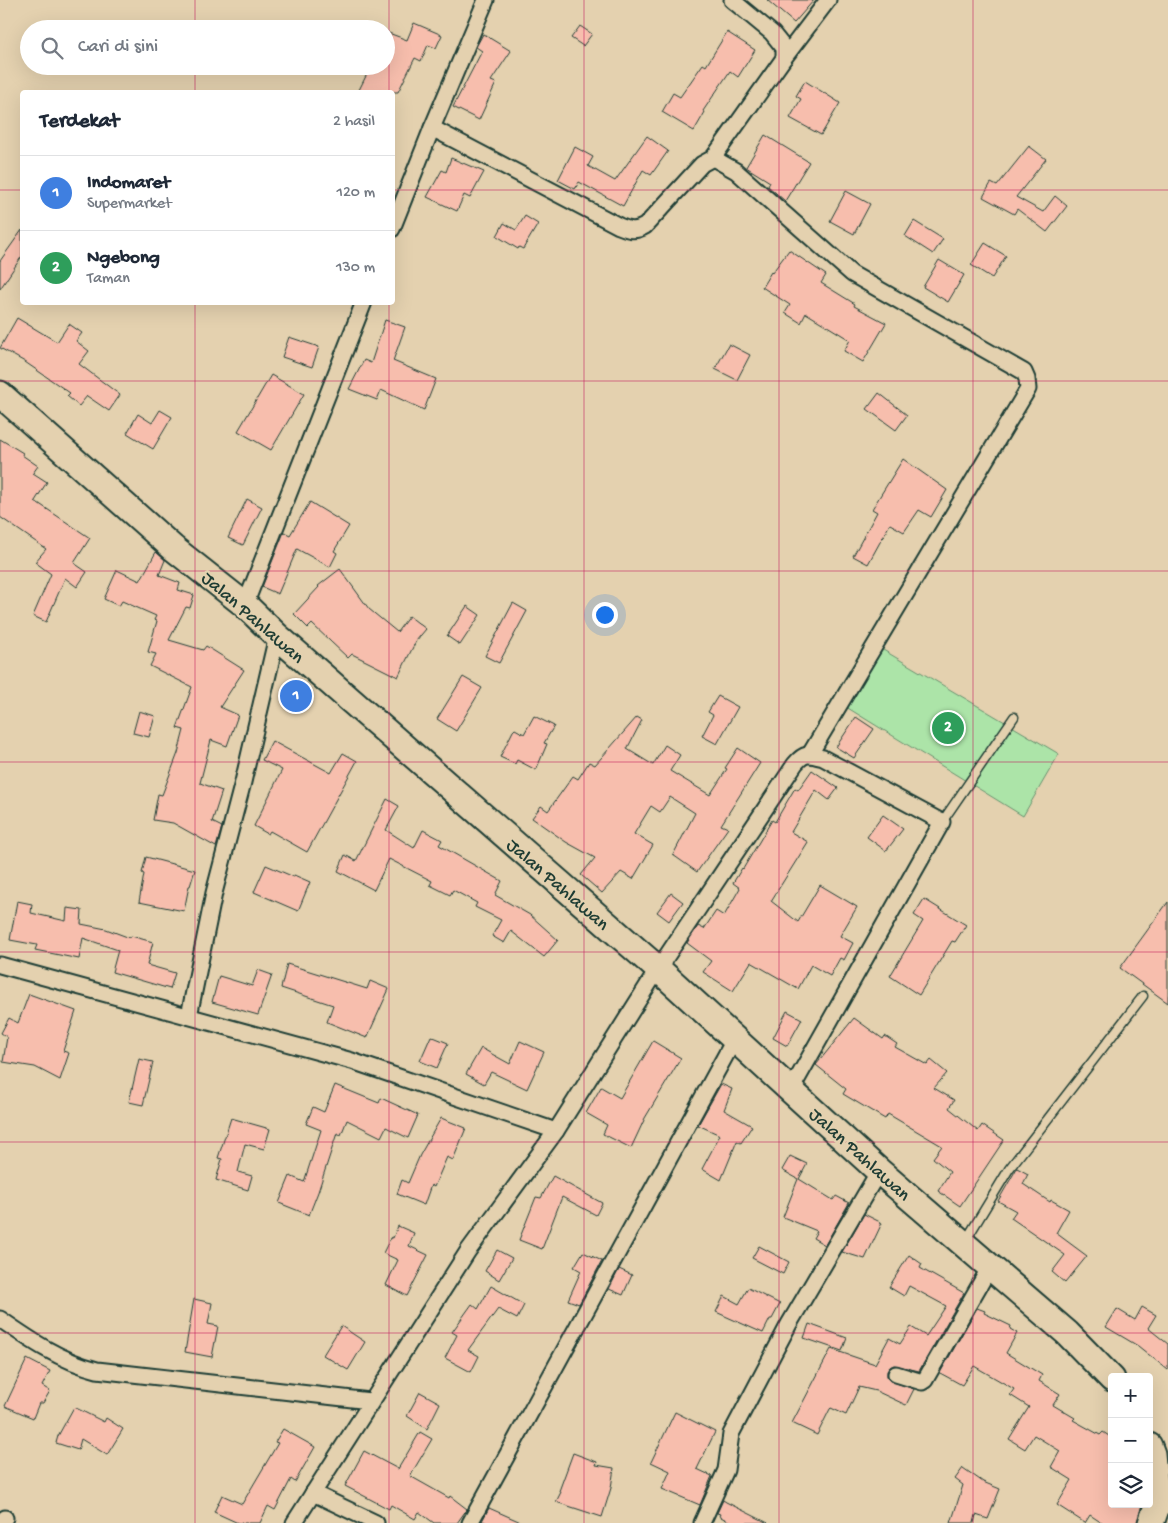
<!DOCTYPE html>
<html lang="id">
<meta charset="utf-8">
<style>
body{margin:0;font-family:"Gochi Hand",sans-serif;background:#f6f6f7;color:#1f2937}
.controls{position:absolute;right:15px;bottom:15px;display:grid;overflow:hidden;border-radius:5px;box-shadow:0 5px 20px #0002}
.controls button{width:45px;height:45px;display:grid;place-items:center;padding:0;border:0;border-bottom:1px solid #e0e1e3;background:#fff;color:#1f2937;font:25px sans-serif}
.you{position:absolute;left:604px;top:614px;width:18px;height:18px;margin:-12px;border:4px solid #fff;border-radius:50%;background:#1a73e8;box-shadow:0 0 0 8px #1a73e833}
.badge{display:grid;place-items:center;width:32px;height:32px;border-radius:50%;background:#7c3aed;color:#fff;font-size:16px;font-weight:700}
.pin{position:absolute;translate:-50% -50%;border:2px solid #fff;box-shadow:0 1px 5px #0006}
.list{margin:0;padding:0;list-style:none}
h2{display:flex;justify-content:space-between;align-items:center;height:65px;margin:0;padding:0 20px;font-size:21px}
h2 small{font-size:16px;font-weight:400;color:#747a83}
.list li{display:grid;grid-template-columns:32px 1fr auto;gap:15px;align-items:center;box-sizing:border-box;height:75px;padding:0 20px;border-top:1px solid #e0e1e3}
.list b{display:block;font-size:19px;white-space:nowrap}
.list p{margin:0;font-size:16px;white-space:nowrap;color:#747a83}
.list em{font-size:16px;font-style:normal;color:#747a83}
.icon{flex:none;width:28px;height:28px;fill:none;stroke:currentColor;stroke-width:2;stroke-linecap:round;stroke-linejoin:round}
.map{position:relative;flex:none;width:1168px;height:1523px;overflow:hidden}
.search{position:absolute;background:#fff;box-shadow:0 5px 20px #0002;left:20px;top:20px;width:375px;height:55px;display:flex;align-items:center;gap:12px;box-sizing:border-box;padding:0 18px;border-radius:28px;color:#747a83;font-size:19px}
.panel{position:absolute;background:#fff;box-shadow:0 5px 20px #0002;left:20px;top:90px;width:375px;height:215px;border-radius:5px}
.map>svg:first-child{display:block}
.green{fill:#ace4a8;stroke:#66906e}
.building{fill:#f7bead;stroke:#1f3d34}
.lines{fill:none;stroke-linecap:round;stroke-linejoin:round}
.service-casing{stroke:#1f3d34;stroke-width:11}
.minor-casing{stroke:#1f3d34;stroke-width:19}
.trunk-casing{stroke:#1f3d34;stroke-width:29}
.service{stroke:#e4d1af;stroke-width:8}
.minor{stroke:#e4d1af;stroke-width:15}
.trunk{stroke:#e4d1af;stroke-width:25}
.grid{fill:none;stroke:#c2185b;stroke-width:1;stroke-opacity:0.55}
.labels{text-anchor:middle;stroke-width:5;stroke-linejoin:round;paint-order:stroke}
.street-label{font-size:19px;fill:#1f3d34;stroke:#e4d1af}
</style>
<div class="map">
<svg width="1168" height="1523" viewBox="0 0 1168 1523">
<rect width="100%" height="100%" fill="#e4d1af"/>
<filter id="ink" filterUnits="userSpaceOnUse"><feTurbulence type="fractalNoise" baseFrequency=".02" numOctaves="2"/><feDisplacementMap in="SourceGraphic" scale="10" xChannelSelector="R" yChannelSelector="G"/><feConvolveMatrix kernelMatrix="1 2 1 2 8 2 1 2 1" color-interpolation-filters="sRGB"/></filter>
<g filter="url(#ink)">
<polygon class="green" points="873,644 1059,754 1023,816 838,702"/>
<g class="building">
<polygon points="767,0 814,0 794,23"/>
<polygon points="414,23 442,35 436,48 428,45 421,61 415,58 398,92 358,92 371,66 386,66 386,32 407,40"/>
<polygon points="580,26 592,34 583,46 571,38"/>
<polygon points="727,32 755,50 738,77 730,71 703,111 705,112 694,131 662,112 673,93 680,97 703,64 706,66"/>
<polygon points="483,34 511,51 491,81 496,83 479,120 453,107 482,51 476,47"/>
<polygon points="805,81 840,103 821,135 790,118 801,99 796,96"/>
<polygon points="765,135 809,162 785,201 768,186 770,182 746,167"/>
<polygon points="647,136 668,151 651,175 643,170 623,206 579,182 575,189 558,180 575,147 593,157 588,166 615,181"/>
<polygon points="1029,146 1046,159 1016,197 1043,212 1055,196 1067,206 1047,232 1017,209 1014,214 983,197 991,183 997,186"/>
<polygon points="451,158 484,172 470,198 464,195 457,211 427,197 442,170 446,172"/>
<polygon points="846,191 870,204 854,234 830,221"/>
<polygon points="525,216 538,224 523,249 519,247 518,249 497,236 504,223 516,230"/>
<polygon points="914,221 943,239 933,254 905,236"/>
<polygon points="22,230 22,256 0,289 0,261"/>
<polygon points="985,243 1006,256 992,278 971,265"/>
<polygon points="789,250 826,275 821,283 855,304 854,306 886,323 863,362 844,351 850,340 806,313 801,323 785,313 790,305 762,287 771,272 772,273"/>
<polygon points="939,260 964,275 948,302 923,287"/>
<polygon points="17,318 57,342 69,324 82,333 76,341 89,351 79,364 120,395 109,411 87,396 79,406 67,396 70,393 25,362 0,348"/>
<polygon points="385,320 405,327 393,361 436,379 424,410 381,390 377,400 349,389 364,360 371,363"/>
<polygon points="289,337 319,347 312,367 282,357"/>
<polygon points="729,344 750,355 737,380 715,369"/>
<polygon points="271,375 304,394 271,450 238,431"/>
<polygon points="879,393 907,415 896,430 867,409"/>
<polygon points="160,410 172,417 153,449 127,433 138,414 152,423"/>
<polygon points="0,439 23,453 22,455 38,466 33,473 47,482 35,501 90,538 74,563 87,572 77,587 65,578 46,622 33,616 51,574 35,562 46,549 0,517"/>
<polygon points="903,459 947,490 931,517 919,510 904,532 890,524 868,564 853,556 877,512 872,509"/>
<polygon points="247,499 262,507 243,545 228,538"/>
<polygon points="310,502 349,526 334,551 337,553 330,567 297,549 278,594 262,587 284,532 290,535"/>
<polygon points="156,552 165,560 159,575 180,583 178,590 194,595 190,608 186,607 169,640 203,650 206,646 244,670 220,707 238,715 227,746 211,740 200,783 222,791 212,822 222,827 216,847 173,823 153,820 158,794 162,795 178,753 184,730 177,728 192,687 150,666 156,654 148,652 157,621 154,620 156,616 122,601 119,606 104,599 117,570 140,581"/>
<polygon points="340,569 369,609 397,632 409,616 426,629 416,641 398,677 352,654 348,658 312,624 308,628 294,614 319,587 318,586"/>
<polygon points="513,603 527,611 499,663 485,656"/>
<polygon points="467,606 480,615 460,645 447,636"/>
<polygon points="463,677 482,688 456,731 437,719"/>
<polygon points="718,696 738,707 717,744 702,736 713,715 708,712"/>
<polygon points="139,711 155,716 149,737 133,733"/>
<polygon points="534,716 554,726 544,743 547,744 536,770 517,760 515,764 500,757 513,731 515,729 524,734"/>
<polygon points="637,717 642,720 627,749 653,765 665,745 680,755 670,771 710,795 727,769 725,768 738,748 760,763 721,825 728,828 697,872 673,855 695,813 670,797 660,812 651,806 634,834 653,845 633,879 621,872 602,893 581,875 595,858 566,842 532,818 541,806 548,811 573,776 578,779 589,762 595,765"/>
<polygon points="856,717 874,729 854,758 836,747"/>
<polygon points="272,741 331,773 343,753 357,761 307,852 270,831 268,834 254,826 282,770 262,760"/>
<polygon points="812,770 838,788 829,800 816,790 791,832 808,842 771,901 798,922 820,885 857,907 840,936 853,943 844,960 840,958 830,976 811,965 798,989 751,962 733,991 703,972 711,961 687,943 698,926 704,929 716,911 724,916 740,888 733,883 742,868 743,869 772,820 775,822 795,788 798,790"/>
<polygon points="387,799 399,806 386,830 414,848 423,830 442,840 439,845 502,881 495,895 530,915 558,940 544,957 511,931 504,943 492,936 501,920 475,907 477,903 453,890 450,895 430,885 432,881 389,859 374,890 338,871 345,855 356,861"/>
<polygon points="883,815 903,829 886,851 867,837"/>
<polygon points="146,857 195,870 190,886 189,886 184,911 139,902 144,874 142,873"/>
<polygon points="266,865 294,877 294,875 310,882 298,911 254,892"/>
<polygon points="671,893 683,902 669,921 657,912"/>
<polygon points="924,899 966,925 955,942 952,941 919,995 890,976 923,921 914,915"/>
<polygon points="17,901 32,904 31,913 66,921 67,908 82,910 81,924 106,929 130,938 131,936 153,942 147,965 175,973 170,989 112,972 118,950 83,938 79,959 35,950 37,945 10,940"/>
<polygon points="1168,902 1168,1003 1120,968"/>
<polygon points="287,964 367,989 370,981 389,989 367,1038 327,1022 333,1005 281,988"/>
<polygon points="258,970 272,975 258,1015 212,1002 219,976 252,986"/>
<polygon points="29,994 76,1011 63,1051 69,1053 60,1080 35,1067 3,1062 7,1037 1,1033 9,1018 18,1023"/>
<polygon points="787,1011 802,1019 787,1046 773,1038"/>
<polygon points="854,1018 883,1039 885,1036 897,1044 895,1047 927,1065 931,1060 947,1073 934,1088 954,1100 949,1108 978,1131 982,1125 1004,1140 960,1206 938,1191 950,1172 933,1158 942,1146 888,1114 885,1119 843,1094 846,1089 816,1065"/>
<polygon points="431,1036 448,1043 437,1068 420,1061"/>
<polygon points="520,1041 544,1052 527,1089 491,1072 484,1084 466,1074 481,1048 510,1064"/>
<polygon points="653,1041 681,1058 645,1118 631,1148 603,1134 607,1125 586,1113 601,1087 620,1098"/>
<polygon points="139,1059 153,1062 143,1105 129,1102"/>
<polygon points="721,1084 732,1089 724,1110 752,1126 741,1143 737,1141 721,1180 702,1169 720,1135 698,1125"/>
<polygon points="335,1085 379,1103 381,1098 418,1115 408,1138 386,1127 381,1137 347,1120 341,1135 337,1133 318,1192 309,1215 279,1203 290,1176 304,1182 321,1130 306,1124 313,1107 324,1112"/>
<polygon points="231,1118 270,1129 264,1149 245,1144 238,1172 252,1176 248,1190 216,1180 222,1159 218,1158"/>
<polygon points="441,1118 466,1128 453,1160 447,1157 434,1187 431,1185 424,1205 397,1194 402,1180 408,1183 420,1155"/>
<polygon points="790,1156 807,1164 799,1179 833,1200 836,1196 849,1203 825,1245 813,1238 817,1231 783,1217 798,1179 782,1170"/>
<polygon points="1017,1168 1028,1174 1023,1184 1050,1202 1051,1200 1069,1210 1056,1233 1087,1256 1065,1283 1052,1272 1065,1255 1011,1218 1016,1211 998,1201"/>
<polygon points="553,1176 602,1203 596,1215 562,1197 542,1249 519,1240 536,1197 541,1198"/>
<polygon points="864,1214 882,1223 865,1259 842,1252"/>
<polygon points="398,1226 414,1233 409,1246 428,1255 407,1296 386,1285 398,1260 383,1253 391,1237 393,1238"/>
<polygon points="759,1246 789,1262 783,1274 752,1258"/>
<polygon points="497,1250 512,1258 499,1280 485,1271"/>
<polygon points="583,1252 602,1261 579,1304 568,1300 581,1271 574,1267"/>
<polygon points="909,1255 922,1264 920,1268 964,1293 919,1371 894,1365 890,1367 887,1371 887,1376 890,1381 914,1389 906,1405 876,1391 859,1387 846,1415 831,1408 830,1409 817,1435 792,1423 831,1349 875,1364 889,1338 900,1344 911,1327 926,1336 946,1306 909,1286 904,1296 889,1287"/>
<polygon points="619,1269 632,1275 623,1295 609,1289"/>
<polygon points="491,1286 524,1305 517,1319 498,1309 468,1350 479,1356 471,1372 445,1358 457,1335 452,1332 472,1304 478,1309"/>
<polygon points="748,1288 780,1304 772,1319 770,1319 763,1333 716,1312 724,1296 739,1304"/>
<polygon points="194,1299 212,1303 208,1324 218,1326 212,1357 185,1352"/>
<polygon points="1142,1307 1156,1315 1148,1328 1168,1344 1168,1370 1138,1346 1106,1327 1117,1309 1135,1320"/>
<polygon points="977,1308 985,1311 984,1313 1011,1326 1010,1329 1017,1333 1006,1353 1042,1375 1039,1381 1060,1394 1053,1405 1075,1418 1073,1420 1100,1435 1103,1432 1112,1438 1112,1504 1142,1504 1137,1523 1102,1523 1090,1515 1085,1523 1057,1505 1072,1480 1051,1467 1060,1451 1034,1435 1025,1449 1009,1439 1029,1407 1010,1395 1014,1389 974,1366 962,1385 940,1373"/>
<polygon points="809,1324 847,1338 842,1351 804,1338"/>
<polygon points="341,1326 365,1342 348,1370 323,1355"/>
<polygon points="27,1359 50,1371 42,1386 50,1391 43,1403 39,1403 33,1418 5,1406"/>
<polygon points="420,1392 440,1403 427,1429 407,1416"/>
<polygon points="74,1407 104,1422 106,1418 123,1429 107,1455 81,1439 78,1450 56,1443 58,1436"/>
<polygon points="675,1412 715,1432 697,1469 712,1476 700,1505 662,1489 670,1471 651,1462"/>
<polygon points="283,1429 315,1447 295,1482 291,1479 275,1510 268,1506 260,1523 238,1523 214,1512 222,1495 242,1504 278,1443 275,1442"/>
<polygon points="420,1432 432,1439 410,1476 449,1498 450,1496 467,1509 457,1523 434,1523 419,1512 415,1519 391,1505 389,1509 345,1486 364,1451 398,1469"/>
<polygon points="573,1453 597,1462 596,1465 614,1468 611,1488 602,1517 556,1502 561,1492 559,1491"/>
<polygon points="963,1468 983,1482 1000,1489 988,1519 976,1515 974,1523 951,1523 963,1485 955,1479"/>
<polygon points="723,1500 726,1502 768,1523 732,1523 719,1516 720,1514 717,1513"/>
<polygon points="489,1508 523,1523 488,1523 482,1521"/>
</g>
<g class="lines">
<g class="service-casing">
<g id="service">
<polyline points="942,822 1014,717"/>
<polyline points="966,1240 1009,1169 1143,996"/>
</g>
</g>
<g class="minor-casing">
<g id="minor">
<polyline points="784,58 828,0"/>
<path d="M432,128L619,226C629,230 635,232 645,226L702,164L713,158L736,171L852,274L1024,372L1027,379L1028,389L810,754"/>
<polyline points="713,158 784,58 784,48 772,33 732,0"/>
<polyline points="392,229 432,128 486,0"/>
<polyline points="245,605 364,302"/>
<polyline points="0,965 352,1061 556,1131"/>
<polyline points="189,1016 214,893 243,782 277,636"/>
<path d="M0,1319C30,1340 61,1361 97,1370L370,1401"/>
<polyline points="896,1374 922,1382 925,1380 990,1267"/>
<polyline points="313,1493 376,1523"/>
<polyline points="2,1523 5,1518"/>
<path d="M294,1523L468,1251L556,1131L658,969L795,764C805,752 809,754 823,758L942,822L791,1090"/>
<polyline points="470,1523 734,1040"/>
<polyline points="702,1523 726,1470 731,1434 789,1324 879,1171"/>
</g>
</g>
<g class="trunk-casing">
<g id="trunk">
<polyline points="0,394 173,548 245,605 277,636 658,969 879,1171 1067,1333 1112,1379"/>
<polyline points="1149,1446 1152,1454 1157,1506 1151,1523"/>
</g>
</g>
<use href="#service" class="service"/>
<use href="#minor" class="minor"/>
<use href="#trunk" class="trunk"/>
</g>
</g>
<path class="grid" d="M195,0V29M389,0V92M584,0V1523M779,0V1523M973,0V1523M195,66V92M0,190H22M392,190H1168M195,302V1523M389,302V1523M0,381H1168M0,571H1168M0,762H1168M0,952H1168M0,1142H1168M0,1333H1168"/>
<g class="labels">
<g class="street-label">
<text transform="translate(254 616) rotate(41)" y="7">Jalan Pahlawan</text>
<text transform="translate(559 883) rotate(41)" y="7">Jalan Pahlawan</text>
<text transform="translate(861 1153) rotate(42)" y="7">Jalan Pahlawan</text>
</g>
</g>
</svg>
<div class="controls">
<button>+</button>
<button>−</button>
<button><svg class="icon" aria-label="layers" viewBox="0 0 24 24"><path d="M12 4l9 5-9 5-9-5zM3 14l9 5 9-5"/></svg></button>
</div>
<div class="you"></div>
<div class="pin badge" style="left:296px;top:696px;background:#3f7fe0">1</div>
<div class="pin badge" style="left:948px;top:728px;background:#2e9e5b">2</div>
<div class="search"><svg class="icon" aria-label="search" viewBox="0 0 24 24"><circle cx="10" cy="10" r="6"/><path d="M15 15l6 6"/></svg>Cari di sini</div>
<section class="panel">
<h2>Terdekat<small>2 hasil</small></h2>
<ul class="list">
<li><span class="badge" style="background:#3f7fe0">1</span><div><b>Indomaret</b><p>Supermarket</p></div><em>120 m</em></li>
<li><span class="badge" style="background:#2e9e5b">2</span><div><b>Ngebong</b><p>Taman</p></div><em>130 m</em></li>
</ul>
</section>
</div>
